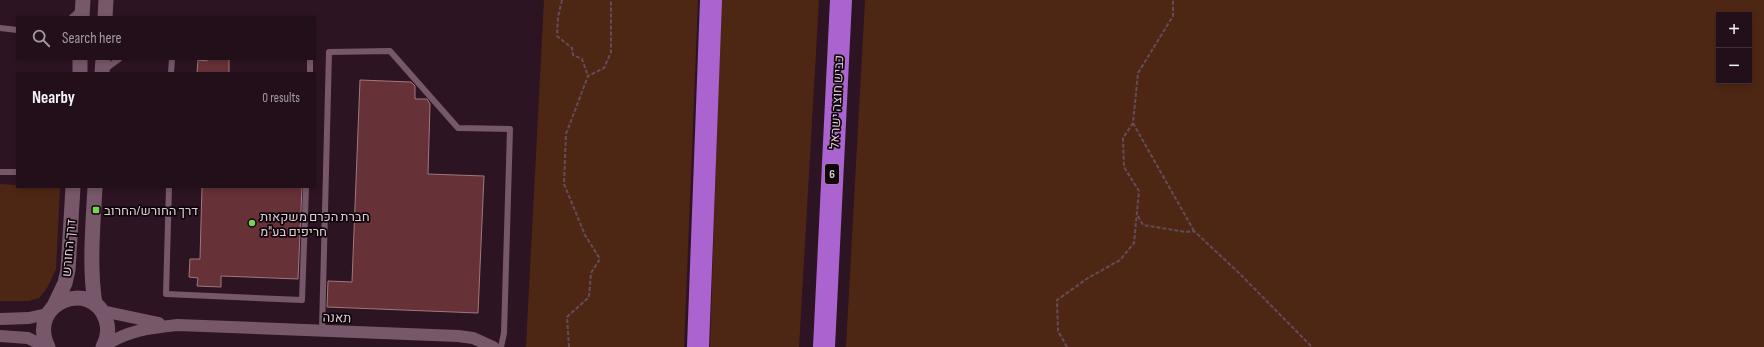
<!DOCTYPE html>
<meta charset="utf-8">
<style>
body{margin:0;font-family:"Sofia Sans Condensed",Heebo,sans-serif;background:#2a1823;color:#f1f3f6}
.controls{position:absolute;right:12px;top:12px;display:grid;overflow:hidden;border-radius:0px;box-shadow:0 2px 6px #0003}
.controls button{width:36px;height:36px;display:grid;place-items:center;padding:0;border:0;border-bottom:1px solid #3f2f39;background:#220f1a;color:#f1f3f6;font:20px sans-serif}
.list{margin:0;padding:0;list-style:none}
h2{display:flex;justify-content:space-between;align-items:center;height:52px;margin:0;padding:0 16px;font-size:17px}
h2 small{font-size:13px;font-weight:400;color:#a29ca2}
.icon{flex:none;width:22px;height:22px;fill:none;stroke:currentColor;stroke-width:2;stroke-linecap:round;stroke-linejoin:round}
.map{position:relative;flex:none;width:1764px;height:347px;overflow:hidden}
.search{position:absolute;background:#220f1a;box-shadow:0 2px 6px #0003;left:16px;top:16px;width:300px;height:44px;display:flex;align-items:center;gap:10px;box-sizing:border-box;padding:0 14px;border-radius:0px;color:#a29ca2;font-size:15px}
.panel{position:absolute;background:#220f1a;box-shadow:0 2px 6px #0003;left:16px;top:72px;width:300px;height:116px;border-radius:0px}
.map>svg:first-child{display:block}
.green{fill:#4e2714;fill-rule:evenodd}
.building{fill:#663137;stroke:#a0797b}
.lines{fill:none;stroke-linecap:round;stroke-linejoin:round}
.path{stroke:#634c59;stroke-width:2;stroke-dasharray:4 2;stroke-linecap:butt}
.service{stroke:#77586a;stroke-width:6}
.minor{stroke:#77586a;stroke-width:12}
.tertiary{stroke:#77586a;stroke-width:15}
.motorway{stroke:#ab63cf;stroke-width:22}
.poi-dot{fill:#77d259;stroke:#0e050a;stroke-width:1.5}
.labels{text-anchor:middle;stroke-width:3.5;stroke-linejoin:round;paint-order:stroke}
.shield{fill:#0e050a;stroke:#9f9098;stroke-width:1}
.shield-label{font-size:12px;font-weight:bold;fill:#ddcbd5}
.street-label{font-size:13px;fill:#ddcbd5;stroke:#0e050a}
.poi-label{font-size:13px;fill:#ddcbd5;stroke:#0e050a;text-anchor:start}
</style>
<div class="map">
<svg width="1764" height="347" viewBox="0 0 1764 347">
<rect width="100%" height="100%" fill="#2d1423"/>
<g class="green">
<polygon points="544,0 698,0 684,347 526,347"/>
<polygon points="721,0 819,0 799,347 710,347"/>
<path d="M865,0H1764V347H846ZM1719,15H1749V81H1719Z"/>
<polygon points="0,184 17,185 17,187 60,187 56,269 47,288 39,298 29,301 0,301"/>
</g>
<g class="building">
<polygon points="207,59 229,59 229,73 197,73 198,60 207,61"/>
<polygon points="360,80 411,82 415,86 415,99 427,99 430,104 428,174 484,176 478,313 327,307 328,281 352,282"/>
<polygon points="202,187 302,187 298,279 221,276 221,287 197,286 198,278 189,277 190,259 200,259"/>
</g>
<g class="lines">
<g class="path">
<polyline points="562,0 558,17 557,36 572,48 573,55 582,59 588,76"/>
<polyline points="1133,123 1194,231"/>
<polyline points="1138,216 1143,225 1186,232 1194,231 1239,273 1312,347"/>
<polyline points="569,347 567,317 589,297 591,273 600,259 585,235 564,184 566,134 588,76 604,68 611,52 611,0"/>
<polyline points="1067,347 1058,331 1057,300 1088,278 1120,260 1134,243 1139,191 1124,167 1123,138 1133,123 1138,73 1173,16 1173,0"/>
</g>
<g class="service">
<polyline points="72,17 80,10"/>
<polyline points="0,28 17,30"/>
<polyline points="104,70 119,59"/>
<polyline points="171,73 172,59"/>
<polyline points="310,73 310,59"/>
<polyline points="0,172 17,172"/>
<polyline points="169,187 166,294 302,300 306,187"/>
<polyline points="322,330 329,52 390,51 458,128 510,129 504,333 501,347"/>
</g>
<g class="minor">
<polyline points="102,311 159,323"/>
<polyline points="0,319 29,318 47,314"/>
<polyline points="0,336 28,338 46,347"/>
<path d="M104,346C129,330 149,328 178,325L458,336L473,338L493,347"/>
</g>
<g class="tertiary">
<polyline points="82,17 83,0"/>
<polyline points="105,17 106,0"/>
<polyline points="80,73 80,59"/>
<polyline points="102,73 103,59"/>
<path d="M95,187C93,226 89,266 95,304"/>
<polyline points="54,306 65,283 68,270 73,187"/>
<path d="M48,347C26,303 92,277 106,320C109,329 108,338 103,347"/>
</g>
<g class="motorway">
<polyline points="698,347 711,0"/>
<polyline points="824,347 841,0"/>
</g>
</g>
<g class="poi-dot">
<rect x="92" y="206" width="8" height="8" rx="2"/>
<circle cx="252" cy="223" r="4"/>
</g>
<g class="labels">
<rect class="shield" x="825" y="164" width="14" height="20" rx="3"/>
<g class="shield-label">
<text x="832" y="178">6</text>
</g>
<g class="street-label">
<text transform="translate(836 102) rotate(-87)" y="5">כביש חוצה ישראל</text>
<text transform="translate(68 248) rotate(-85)" y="5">דרך החורש</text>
<text transform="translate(337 317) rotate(2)" y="5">תאנה</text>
</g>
<g class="poi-label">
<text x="104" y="215">דרך החורש/החרוב</text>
<text x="260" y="221">חברת הכרם משקאות<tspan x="260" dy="15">חריפים בע"מ</tspan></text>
</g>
</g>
</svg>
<div class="controls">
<button>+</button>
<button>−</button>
</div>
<div class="search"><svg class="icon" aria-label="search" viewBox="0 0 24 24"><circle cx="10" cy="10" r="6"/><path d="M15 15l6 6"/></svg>Search here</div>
<section class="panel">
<h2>Nearby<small>0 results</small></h2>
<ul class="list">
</ul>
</section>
</div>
